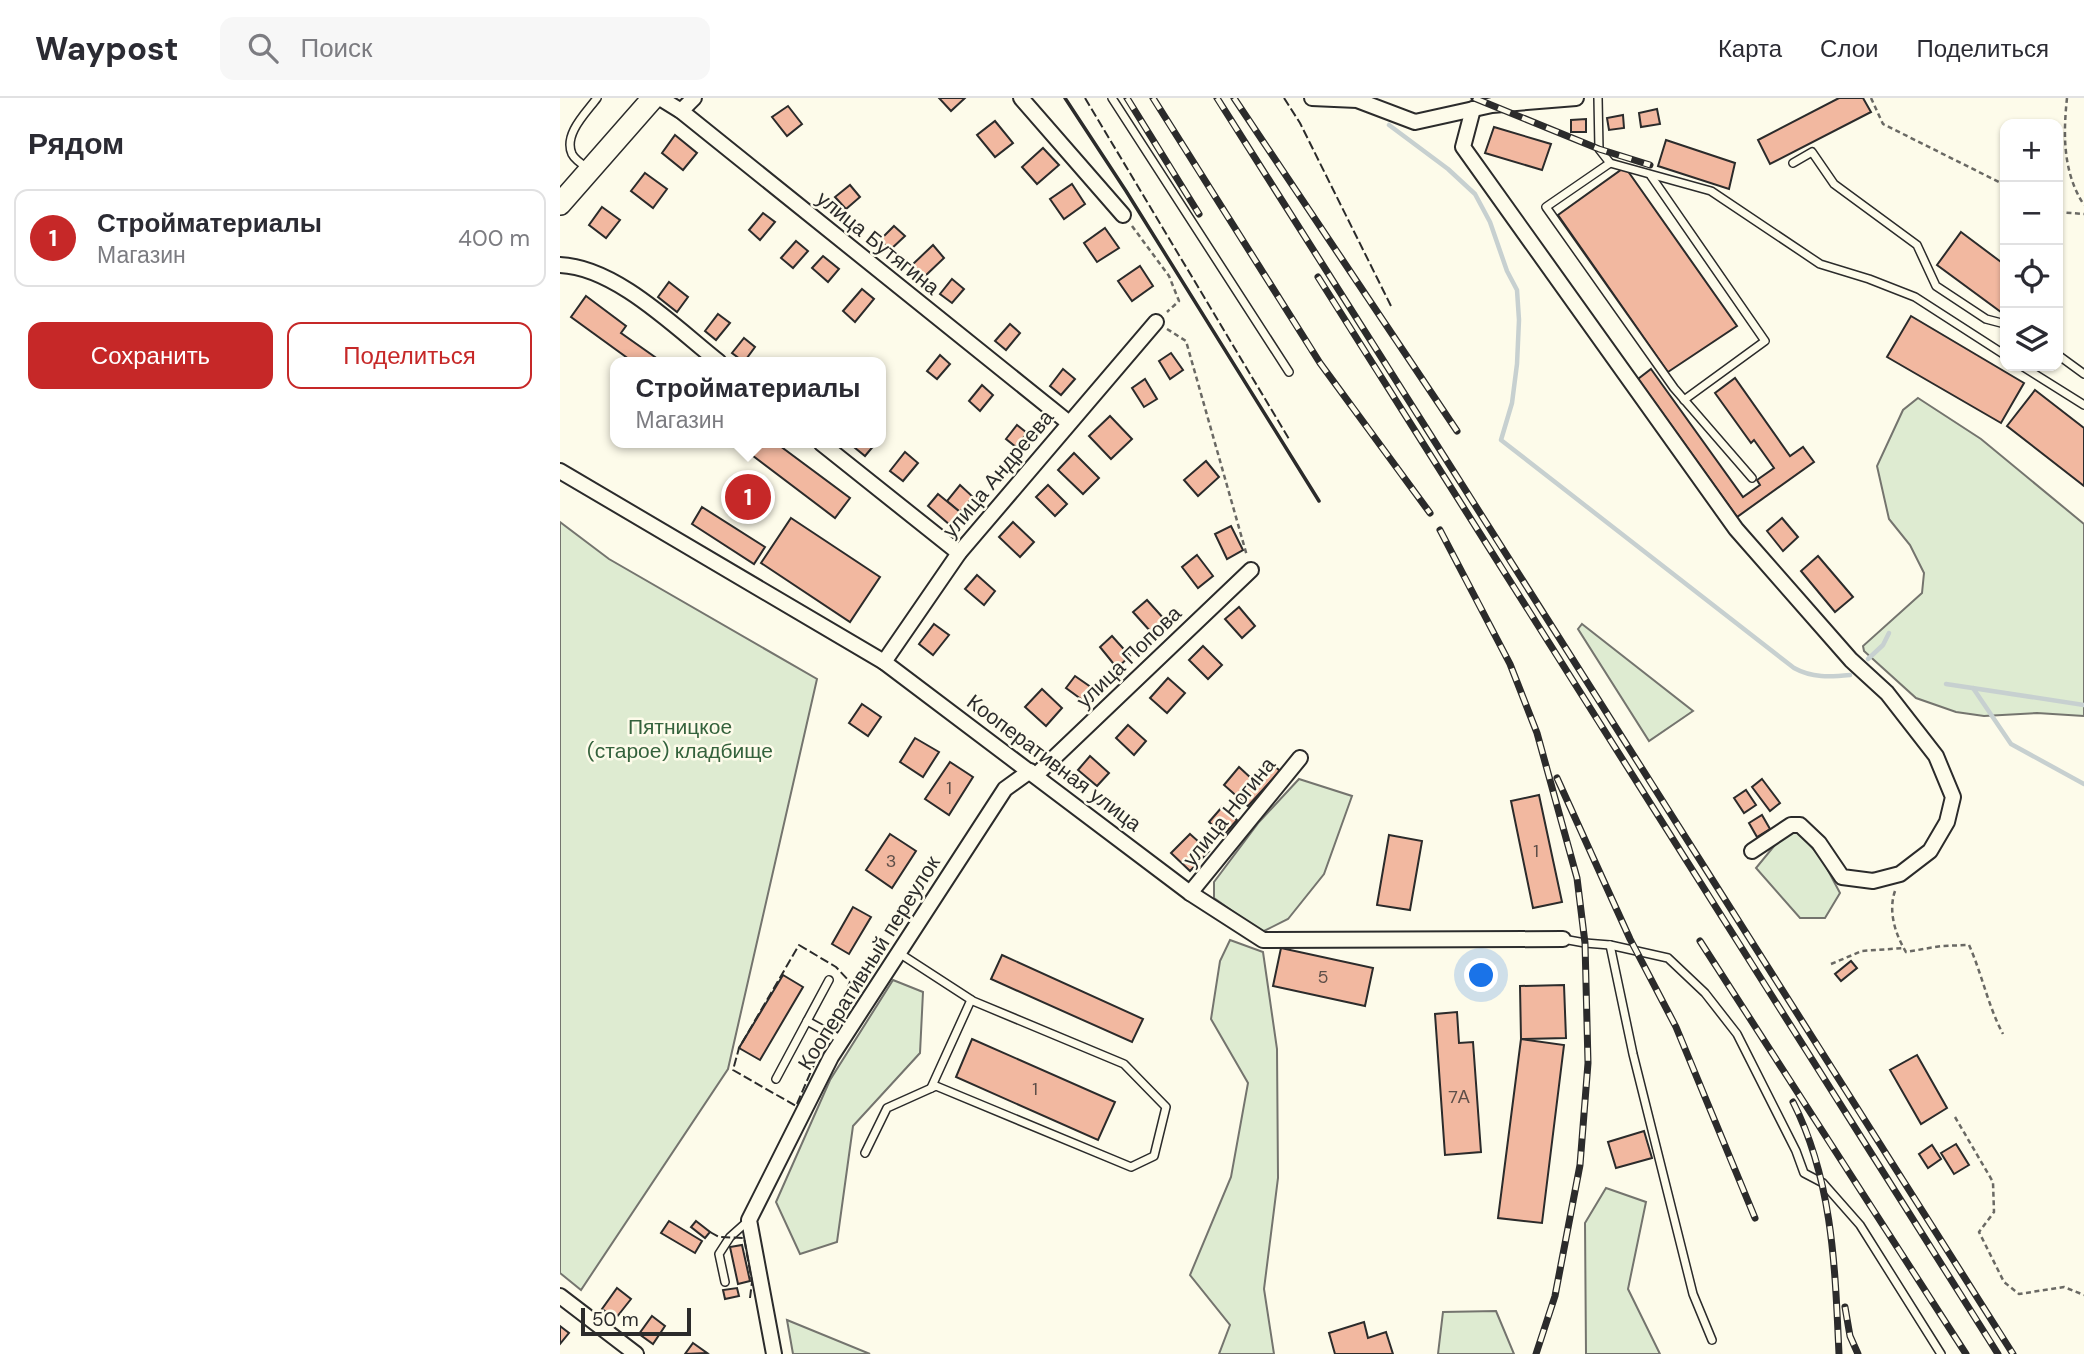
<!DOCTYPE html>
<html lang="ru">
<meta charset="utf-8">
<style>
body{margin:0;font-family:"DM Sans",sans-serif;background:#f7f7f7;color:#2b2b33}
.controls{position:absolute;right:21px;top:21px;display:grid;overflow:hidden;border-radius:14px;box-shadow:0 2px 5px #0004}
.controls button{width:63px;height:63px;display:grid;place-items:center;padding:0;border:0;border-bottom:2px solid #e1e1e2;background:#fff;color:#2b2b33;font:35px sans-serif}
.scale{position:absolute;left:21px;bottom:18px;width:110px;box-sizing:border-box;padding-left:7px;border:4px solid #2b2b2b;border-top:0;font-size:19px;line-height:24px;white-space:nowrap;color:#2b2b2b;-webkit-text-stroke:5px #fdfbea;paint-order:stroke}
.you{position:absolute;left:922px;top:878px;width:24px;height:24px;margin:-18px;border:5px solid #fff;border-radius:50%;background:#1a73e8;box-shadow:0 0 0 10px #1a73e833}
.badge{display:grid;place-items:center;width:46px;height:46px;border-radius:50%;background:#c62828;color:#fff;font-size:23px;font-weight:700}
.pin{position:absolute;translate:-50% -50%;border:4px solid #fff;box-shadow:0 2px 7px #0006}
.popup{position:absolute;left:50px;top:259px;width:276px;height:91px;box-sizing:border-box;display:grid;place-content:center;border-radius:14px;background:#fff;filter:drop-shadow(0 2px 5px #0005);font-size:23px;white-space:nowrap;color:#7c7c81}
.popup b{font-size:26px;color:#2b2b33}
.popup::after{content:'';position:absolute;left:50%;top:100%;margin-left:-14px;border:14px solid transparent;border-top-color:#fff}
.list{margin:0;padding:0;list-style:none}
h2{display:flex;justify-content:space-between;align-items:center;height:91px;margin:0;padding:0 28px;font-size:30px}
h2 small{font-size:23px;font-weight:400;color:#7c7c81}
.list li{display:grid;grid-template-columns:46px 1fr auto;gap:21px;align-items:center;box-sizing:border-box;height:98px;margin:0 14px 14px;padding:0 14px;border:2px solid #e1e1e2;border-radius:14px}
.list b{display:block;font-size:26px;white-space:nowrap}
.list p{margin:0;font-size:23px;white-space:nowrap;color:#7c7c81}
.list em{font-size:23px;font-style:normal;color:#7c7c81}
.actions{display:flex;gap:14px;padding:21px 28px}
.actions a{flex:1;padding:16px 0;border:2px solid #c62828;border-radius:14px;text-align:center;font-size:24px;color:#c62828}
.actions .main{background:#c62828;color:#fff}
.icon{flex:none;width:38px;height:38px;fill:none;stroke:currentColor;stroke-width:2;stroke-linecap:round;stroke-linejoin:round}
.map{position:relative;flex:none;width:1524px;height:1256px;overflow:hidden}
header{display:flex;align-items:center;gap:42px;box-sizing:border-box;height:98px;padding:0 35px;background:#fff;border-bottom:2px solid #e1e1e2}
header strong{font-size:33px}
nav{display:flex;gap:38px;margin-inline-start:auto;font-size:24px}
.search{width:490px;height:63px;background:#f7f7f7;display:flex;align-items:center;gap:18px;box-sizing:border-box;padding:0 24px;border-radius:14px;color:#7c7c81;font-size:26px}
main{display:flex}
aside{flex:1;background:#fff}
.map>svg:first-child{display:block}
.green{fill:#deebd1;stroke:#74746e;stroke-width:2}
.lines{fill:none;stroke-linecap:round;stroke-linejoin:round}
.stream{stroke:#c7d0d0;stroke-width:4.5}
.building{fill:#f2b8a0;stroke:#2b2b2b;stroke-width:2}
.lane-casing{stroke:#2b2b2b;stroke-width:10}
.street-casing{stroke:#2b2b2b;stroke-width:18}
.primary-casing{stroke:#2b2b2b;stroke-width:24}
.path{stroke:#6a6964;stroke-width:2.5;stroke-dasharray:5 3.5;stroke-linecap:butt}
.lane{stroke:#fdfbea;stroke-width:7}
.street{stroke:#fdfbea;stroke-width:14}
.primary{stroke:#fdfbea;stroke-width:21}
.rail-casing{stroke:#2b2b2b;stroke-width:7}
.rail{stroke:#fdfbea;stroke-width:4.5;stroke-dasharray:13;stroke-linecap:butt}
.fence{stroke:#2b2b2b;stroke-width:2;stroke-dasharray:9 3.5;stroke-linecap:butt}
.wall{stroke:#2b2b2b;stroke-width:3.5}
.labels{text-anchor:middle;stroke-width:5;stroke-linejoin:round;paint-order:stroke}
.number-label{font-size:18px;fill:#5d4e48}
.street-label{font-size:21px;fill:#2b2b2b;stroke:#fdfbea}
.park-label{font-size:21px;fill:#34623c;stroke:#fdfbea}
</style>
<header>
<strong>Waypost</strong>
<div class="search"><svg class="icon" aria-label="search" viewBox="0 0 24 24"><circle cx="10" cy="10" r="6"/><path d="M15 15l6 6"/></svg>Поиск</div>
<nav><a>Карта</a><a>Слои</a><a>Поделиться</a></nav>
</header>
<main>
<aside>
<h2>Рядом<small></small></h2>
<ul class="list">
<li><span class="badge">1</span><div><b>Стройматериалы</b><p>Магазин</p></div><em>400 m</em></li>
</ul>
<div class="actions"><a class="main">Сохранить</a><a>Поделиться</a></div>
</aside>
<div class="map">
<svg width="1524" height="1256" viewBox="0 0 1524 1256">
<rect width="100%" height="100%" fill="#fdfbea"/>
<g class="green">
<polygon points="1358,300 1421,341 1524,426 1524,618 1477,615 1424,618 1396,614 1356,600 1304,553 1303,548 1362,495 1364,475 1350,447 1329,421 1317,368 1343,312"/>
<polygon points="0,424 49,461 257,581 168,971 21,1192 0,1175"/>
<polygon points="1022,526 1133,613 1089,643 1018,531"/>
<polygon points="739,681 792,698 764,776 728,821 702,834 654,800 654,784 699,724"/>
<polygon points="1237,732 1262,761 1280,795 1265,820 1240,820 1196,770 1219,742"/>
<polygon points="670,842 703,854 717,951 718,1080 704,1191 714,1256 659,1256 670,1227 630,1177 671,1079 688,985 651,921 660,863"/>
<polygon points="333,882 363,894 360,955 293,1028 277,1144 240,1156 216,1104 270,982"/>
<polygon points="1046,1090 1086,1104 1068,1191 1100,1256 1026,1256 1025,1125"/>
<polygon points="936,1213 954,1256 878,1256 883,1214"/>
<polygon points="227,1222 310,1256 233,1256"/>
</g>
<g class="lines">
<g class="stream">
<path d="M829,27L888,71L915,96L930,124L947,173L957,192L959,222L957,266L952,305L941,342L1234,570C1252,580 1270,579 1290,577"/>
<polyline points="1308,561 1323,547 1329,535"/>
<polyline points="1386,586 1524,607"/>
<polyline points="1413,590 1451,646 1524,686"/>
</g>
</g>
<g class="building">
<polygon points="379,0 405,0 391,13"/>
<polygon points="1279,0 1303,0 1311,14 1210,66 1198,42"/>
<polygon points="228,8 242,26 227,38 212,19"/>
<polygon points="1097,11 1100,26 1081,29 1079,15"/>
<polygon points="1063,17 1064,30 1049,32 1047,20"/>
<polygon points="1026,21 1026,34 1011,34 1011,22"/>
<polygon points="435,23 453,45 435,59 417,37"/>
<polygon points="934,29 991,46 982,72 925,55"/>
<polygon points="115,37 137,55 123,72 102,55"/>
<polygon points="1106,42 1175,65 1169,91 1098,68"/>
<polygon points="483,50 499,67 477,86 462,69"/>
<polygon points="1065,69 1177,228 1108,274 998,117"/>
<polygon points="85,75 107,91 93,110 71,93"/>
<polygon points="512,86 525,106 504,121 490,101"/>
<polygon points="290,87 300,99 286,111 275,99"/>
<polygon points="42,109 60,122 46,140 29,127"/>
<polygon points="203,115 215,124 200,142 189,132"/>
<polygon points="334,128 345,138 330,152 320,142"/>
<polygon points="545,130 559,150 537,164 524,145"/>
<polygon points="1401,134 1445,167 1445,217 1377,167"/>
<polygon points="236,143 248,153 233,170 221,160"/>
<polygon points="373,147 384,160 364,179 352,167"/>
<polygon points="263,158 279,171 268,184 252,170"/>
<polygon points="580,168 593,188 572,203 558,183"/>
<polygon points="392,181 404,191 392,205 380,196"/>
<polygon points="109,184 128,199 117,214 98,199"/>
<polygon points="302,191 314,201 295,224 283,213"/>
<polygon points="26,198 66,228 61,235 102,264 73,264 11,219"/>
<polygon points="158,216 170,225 156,242 145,233"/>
<polygon points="1351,218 1464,285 1441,325 1327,259"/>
<polygon points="450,226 460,235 446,252 435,243"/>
<polygon points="184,240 195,249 184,264 172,255"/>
<polygon points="611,255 623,272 610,281 599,263"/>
<polygon points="380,257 390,266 377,281 367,273"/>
<polygon points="503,271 515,281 501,297 490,288"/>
<polygon points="1091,271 1183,399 1200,387 1197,382 1214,370 1194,342 1191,345 1155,295 1175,280 1230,358 1243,349 1254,364 1177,419 1078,281"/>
<polygon points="585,281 597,301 584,309 572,290"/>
<polygon points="422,287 433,297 420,313 409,303"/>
<polygon points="1475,292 1524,330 1524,388 1447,328"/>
<polygon points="550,318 572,341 551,361 529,338"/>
<polygon points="457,327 467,335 456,349 446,341"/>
<polygon points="176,345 216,345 290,400 275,420"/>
<polygon points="289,345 316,345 305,358"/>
<polygon points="345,354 358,365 343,383 330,373"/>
<polygon points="514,355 539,380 523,396 498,372"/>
<polygon points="646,363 659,379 638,398 624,382"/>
<polygon points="400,387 413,399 400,414 387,403"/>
<polygon points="488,387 507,406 495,418 476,399"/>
<polygon points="378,396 400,414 390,427 368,408"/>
<polygon points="142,409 205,449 194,466 132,426"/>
<polygon points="231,420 320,479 290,524 201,465"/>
<polygon points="1222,420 1238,439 1223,453 1207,433"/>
<polygon points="453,424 474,444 460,459 439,439"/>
<polygon points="671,428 683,452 667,461 655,436"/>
<polygon points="637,457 653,478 638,490 622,469"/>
<polygon points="1258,458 1293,499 1275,514 1241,473"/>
<polygon points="417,477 435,493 424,507 405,491"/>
<polygon points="587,502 605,522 591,534 573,514"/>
<polygon points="679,509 695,528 682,540 665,521"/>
<polygon points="374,526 389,537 373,557 359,546"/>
<polygon points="552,538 570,558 557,570 540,549"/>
<polygon points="643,548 662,567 648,581 629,562"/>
<polygon points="515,578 535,592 525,604 506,590"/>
<polygon points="608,580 625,595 607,615 590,600"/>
<polygon points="482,591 502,610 486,628 465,609"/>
<polygon points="302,606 321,619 308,638 289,625"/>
<polygon points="568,627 586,643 574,657 556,640"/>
<polygon points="355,640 379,654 363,679 340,664"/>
<polygon points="530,658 549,675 537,688 518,672"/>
<polygon points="708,662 720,673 688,708 664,687 679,669 692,681"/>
<polygon points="390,664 413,679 389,717 365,701"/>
<polygon points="1202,681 1220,705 1210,713 1192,689"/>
<polygon points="1186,692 1196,707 1184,715 1174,700"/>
<polygon points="979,697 1002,804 973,810 951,703"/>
<polygon points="662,709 677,722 664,737 649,724"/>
<polygon points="1202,717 1210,731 1197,739 1189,725"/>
<polygon points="330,736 356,753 332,790 306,772"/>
<polygon points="630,736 649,753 630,773 611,755"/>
<polygon points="829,737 862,743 850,812 817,807"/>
<polygon points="293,809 311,819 289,856 272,846"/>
<polygon points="721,850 813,870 805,908 713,888"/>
<polygon points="442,857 583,921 572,944 431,881"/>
<polygon points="1291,863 1297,870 1281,883 1275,876"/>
<polygon points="223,877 243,889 200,962 179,950"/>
<polygon points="1004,887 1006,940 961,941 960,888"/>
<polygon points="897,914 899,945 913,944 921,1054 885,1057 875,916"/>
<polygon points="412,941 555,1004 538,1042 396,979"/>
<polygon points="961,941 1004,947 982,1125 938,1120"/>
<polygon points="1357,957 1387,1010 1361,1026 1330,972"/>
<polygon points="1084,1033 1092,1060 1056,1070 1048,1044"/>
<polygon points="1396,1046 1409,1067 1394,1076 1381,1055"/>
<polygon points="1372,1047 1381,1061 1368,1070 1359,1056"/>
<polygon points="109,1123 142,1143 135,1155 101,1135"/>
<polygon points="136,1123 150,1134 145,1140 131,1129"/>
<polygon points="182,1147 190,1183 178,1186 170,1149"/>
<polygon points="57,1190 71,1201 56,1220 42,1211"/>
<polygon points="177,1190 179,1198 165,1201 163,1192"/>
<polygon points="92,1218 105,1228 93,1246 79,1236"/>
<polygon points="804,1224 808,1240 826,1234 833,1256 775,1256 769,1235"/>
<polygon points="0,1228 9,1235 0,1246"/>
<polygon points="133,1245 147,1255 125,1256"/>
</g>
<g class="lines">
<g class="lane-casing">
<g id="lane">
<polyline points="552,0 729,274"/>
<polyline points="1038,0 1039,51 1050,65 1151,93 1260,166 1309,181 1355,199 1445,257"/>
<polyline points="1050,65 986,109 1114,290 1192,380"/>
<polyline points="1233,65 1252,54 1274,86 1357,147 1376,188 1426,221 1445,226"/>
<path d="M29,71C23,67 15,62 12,56C3,36 27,14 37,0"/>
<polyline points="1091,78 1205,243 1124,302"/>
<polyline points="1498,257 1524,276"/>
<polyline points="1462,268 1524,307"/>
<polyline points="1003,841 1025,845 1050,847 1108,860 1145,895 1177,936 1236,1053 1244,1075 1263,1085 1300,1127 1381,1256"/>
<polyline points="1050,847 1073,956 1133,1196 1152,1242"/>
<polyline points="247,923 269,882"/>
<polyline points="216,981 247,923 282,942"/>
<polyline points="371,990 411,902"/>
<polyline points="305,1055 327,1010 376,988 571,1069 594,1058 606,1009 564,966 413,903 339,855"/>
<polyline points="165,1184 159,1156 170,1139 189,1122"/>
</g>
</g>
<g class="street-casing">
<g id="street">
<polyline points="100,0 121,13 509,325"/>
<polyline points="461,0 563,117"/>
<polyline points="752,0 797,2 855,24 932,7 1016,0"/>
<polyline points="913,11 903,49 1176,431 1291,562 1327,595 1376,658 1393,699 1387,724 1370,753 1340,776 1313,783 1282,779 1259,745 1240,727 1231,727 1192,753"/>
<polyline points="121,13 134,0"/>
<path d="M0,167C56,169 117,231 159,264"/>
<polyline points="261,345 399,455"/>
<polyline points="0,373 324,564 630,795 703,842 1003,841"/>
<polyline points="324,564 399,455 596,224"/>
<polyline points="476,677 691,472"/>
<polyline points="630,795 740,660"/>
<polyline points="0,1198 76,1256"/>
<polyline points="214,1256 189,1122 271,959 445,691 470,673"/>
</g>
</g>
<g class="primary-casing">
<polyline id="primary" points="0,106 93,0"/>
</g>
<g class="path">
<polyline points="1311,0 1323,26 1445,87"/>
<path d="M1507,0C1503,37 1503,75 1524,107"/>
<polyline points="1498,114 1524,116"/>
<polyline points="572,128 609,178 619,203 607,214"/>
<polyline points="607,231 626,243 687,458"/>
<path d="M1335,793C1328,813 1335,836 1346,854L1381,848L1409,847C1422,876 1428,908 1443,936"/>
<polyline points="1271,866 1302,853 1344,850"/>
<polyline points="1395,1019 1433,1084 1434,1114 1419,1134 1444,1184 1459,1196 1504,1189 1524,1197"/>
</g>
<use href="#lane" class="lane"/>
<use href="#street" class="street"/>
<use href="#primary" class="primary"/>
<g class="rail-casing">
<g id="rail">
<polyline points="567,0 639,116"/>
<polyline points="593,0 760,265 870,415"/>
<polyline points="657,0 1453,1256"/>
<polyline points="674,0 897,333"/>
<polyline points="914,0 1039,51 1090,67"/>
<polyline points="758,179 1438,1256"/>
<polyline points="880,432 950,566 977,635 1017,780 1025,845 1028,965 1020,1067 995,1198 976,1256"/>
<polyline points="997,680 1070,841 1116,929 1195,1120"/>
<polyline points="1140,843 1406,1256"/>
<path d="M1233,1004C1273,1083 1275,1170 1279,1256"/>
<polyline points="1285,1209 1290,1238 1298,1256"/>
</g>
</g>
<use href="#rail" class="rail"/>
<g class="fence">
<polyline points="525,0 729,341"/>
<polyline points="724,0 740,25 832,210"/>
<polygon points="239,847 276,869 290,884 236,1008 173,972 179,950"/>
<polyline points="150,1134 159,1139 184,1140 192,1184 190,1200"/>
</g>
<polyline class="wall" points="505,0 566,93 759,403"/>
</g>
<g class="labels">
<g class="number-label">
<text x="389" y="696">1</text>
<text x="976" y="759">1</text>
<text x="331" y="769">3</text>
<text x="763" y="885">5</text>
<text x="475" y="997">1</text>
<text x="899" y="1005">7А</text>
</g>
<g class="street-label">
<text transform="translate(318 145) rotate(39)" y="7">улица Бутягина</text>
<text transform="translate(438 376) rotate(-50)" y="7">улица Андреева</text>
<text transform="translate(569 559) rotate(-44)" y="7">улица Попова</text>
<text transform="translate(494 665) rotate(37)" y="7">Кооперативная улица</text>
<text transform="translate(669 714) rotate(-51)" y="7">улица Ногина</text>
<text transform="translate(309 865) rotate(-58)" y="7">Кооперативный переулок</text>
</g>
<g class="park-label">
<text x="120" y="636">Пятницкое<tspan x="120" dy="24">(старое) кладбище</tspan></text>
</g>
</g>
</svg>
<div class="controls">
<button>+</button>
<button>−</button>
<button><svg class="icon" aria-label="locate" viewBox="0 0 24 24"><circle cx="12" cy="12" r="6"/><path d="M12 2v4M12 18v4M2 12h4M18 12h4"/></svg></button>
<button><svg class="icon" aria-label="layers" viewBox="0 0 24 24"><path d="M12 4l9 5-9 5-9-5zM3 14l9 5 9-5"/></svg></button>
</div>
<div class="scale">50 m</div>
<div class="you"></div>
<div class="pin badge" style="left:188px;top:399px">1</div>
<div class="popup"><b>Стройматериалы</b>Магазин</div>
</div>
</main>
